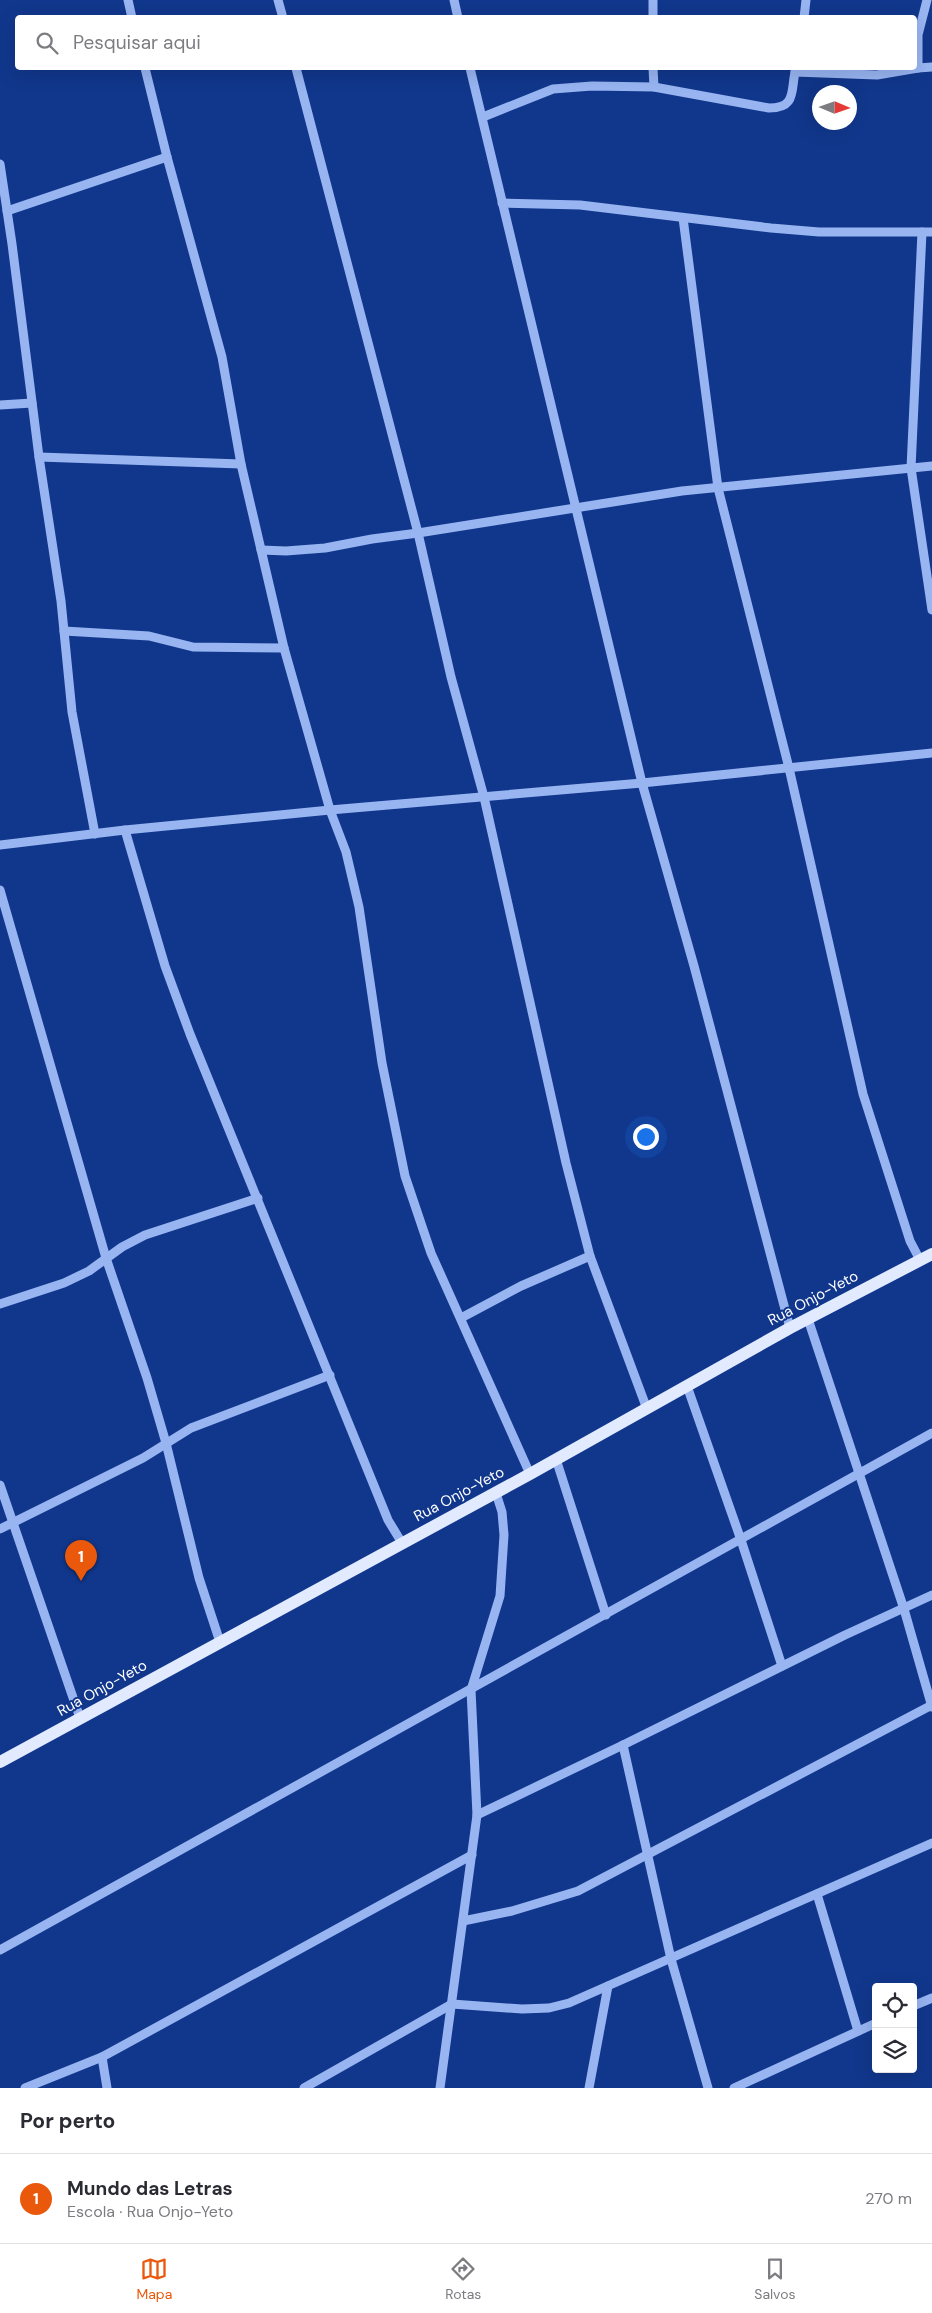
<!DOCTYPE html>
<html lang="pt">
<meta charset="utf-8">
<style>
body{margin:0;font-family:"DM Sans",sans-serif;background:#f2f2f3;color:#2b2b33}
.controls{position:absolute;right:15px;bottom:15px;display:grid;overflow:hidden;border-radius:5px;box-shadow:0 5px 20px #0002}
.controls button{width:45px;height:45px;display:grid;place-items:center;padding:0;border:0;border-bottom:1px solid #e1e1e2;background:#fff;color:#2b2b33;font:25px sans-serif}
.compass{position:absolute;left:812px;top:85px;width:45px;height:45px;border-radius:50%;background:#fff;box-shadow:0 5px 20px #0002;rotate:92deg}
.you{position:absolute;left:645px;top:1136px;width:18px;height:18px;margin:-12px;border:4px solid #fff;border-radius:50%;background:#1a73e8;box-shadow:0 0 0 8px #1a73e833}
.badge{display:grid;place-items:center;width:32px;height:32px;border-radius:50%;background:#ea580c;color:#fff;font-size:16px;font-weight:700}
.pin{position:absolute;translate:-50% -41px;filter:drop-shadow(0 1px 2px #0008)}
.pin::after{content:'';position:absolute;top:26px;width:18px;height:15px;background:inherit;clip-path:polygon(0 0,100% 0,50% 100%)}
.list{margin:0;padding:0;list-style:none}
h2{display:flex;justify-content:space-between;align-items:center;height:65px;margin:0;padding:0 20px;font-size:21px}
h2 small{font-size:16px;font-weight:400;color:#7c7c81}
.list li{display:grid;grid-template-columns:32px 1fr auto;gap:15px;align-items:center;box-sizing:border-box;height:90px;padding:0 20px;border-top:1px solid #e1e1e2}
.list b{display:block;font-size:19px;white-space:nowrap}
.list p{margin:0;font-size:16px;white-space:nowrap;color:#7c7c81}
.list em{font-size:16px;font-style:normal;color:#7c7c81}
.icon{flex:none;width:28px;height:28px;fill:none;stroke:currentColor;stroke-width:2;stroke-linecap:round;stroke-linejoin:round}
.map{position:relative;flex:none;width:932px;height:2088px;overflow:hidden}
.search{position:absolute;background:#fff;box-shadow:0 5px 20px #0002;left:15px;right:15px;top:15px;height:55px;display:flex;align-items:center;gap:12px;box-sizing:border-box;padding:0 18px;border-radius:5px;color:#7c7c81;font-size:19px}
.sheet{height:155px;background:#fff}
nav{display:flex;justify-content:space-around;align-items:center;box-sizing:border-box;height:70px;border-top:1px solid #e1e1e2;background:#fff;font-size:14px;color:#7c7c81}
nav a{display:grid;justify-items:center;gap:2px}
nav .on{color:#ea580c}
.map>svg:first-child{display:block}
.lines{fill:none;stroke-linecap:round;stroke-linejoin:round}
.minor{stroke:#98b5f2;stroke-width:9}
.major{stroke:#e2eaff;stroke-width:12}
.labels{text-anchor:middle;stroke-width:4;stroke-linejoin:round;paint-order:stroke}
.street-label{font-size:15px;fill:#fff;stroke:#11378c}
</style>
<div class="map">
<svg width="932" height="2088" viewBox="0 0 932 2088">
<rect width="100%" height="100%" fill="#11378c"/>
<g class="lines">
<g class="minor">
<polyline points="128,0 132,18"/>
<polyline points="278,0 283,18"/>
<polyline points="454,0 458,18"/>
<polyline points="653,0 653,18"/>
<polyline points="927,0 918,35 918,68 932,67"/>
<polyline points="804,18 806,0"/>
<polyline points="145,68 167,157 222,357 241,464 284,648 330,810 346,852 359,907 382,1063 405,1176 431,1253 530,1474"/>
<polyline points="296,68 418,533 451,677 484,797 566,1163 590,1256 647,1409"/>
<polyline points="470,68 642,783 694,966 790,1328"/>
<polyline points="653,68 654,87"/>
<polyline points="795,72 877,75 918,68"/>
<path d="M483,117L553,89L592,86L654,87L769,108C798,108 790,89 796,68"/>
<polyline points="0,164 12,244 39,457 61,601 72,712 95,834"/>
<polyline points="502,203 580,205 771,228 819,232 932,232"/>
<polyline points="7,211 167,157"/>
<polyline points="683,218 718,488 789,768 863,1094 910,1241 920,1260"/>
<polyline points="922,232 911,468 932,610"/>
<polyline points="0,405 32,403"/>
<polyline points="39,457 241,464"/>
<polyline points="261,550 286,551 325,548 372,539 418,533 682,491 932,466"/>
<polyline points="64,631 149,636 193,647 284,648"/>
<polyline points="125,830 165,966 190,1034 388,1520 402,1543"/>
<polyline points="0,845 125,830 330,810 642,783 932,753"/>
<polyline points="0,890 106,1258 147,1378 166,1443 199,1578 220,1642"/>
<polyline points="0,1304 64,1283 89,1271 122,1247 145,1235 258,1198"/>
<polyline points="461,1318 521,1286 590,1256"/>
<polyline points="808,1319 904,1609 932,1707"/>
<polyline points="687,1386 741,1540 782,1666"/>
<polyline points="556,1459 606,1615"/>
<polyline points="0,1485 80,1718"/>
<polyline points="0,1529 143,1458 191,1428 330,1375"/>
<polyline points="623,1745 671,1959 708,2088"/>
<polyline points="477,1815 623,1745 845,1635 932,1595"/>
<polyline points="817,1894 858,2031"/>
<polyline points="463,1921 512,1911 578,1891 932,1705"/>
<polyline points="0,1950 932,1433"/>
<polyline points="913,2006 932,1998"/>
<polyline points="102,2057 107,2088"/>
<polyline points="25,2088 102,2057 472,1855"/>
<polyline points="304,2088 452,2004 522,2009 549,2008 569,2003 932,1843"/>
<polyline points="440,2088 477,1815 471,1690 500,1596 504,1535 502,1512 496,1493"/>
<polyline points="589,2088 608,1986"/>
<polyline points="734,2088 876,2023"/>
</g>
<polyline class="major" points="0,1762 530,1474 790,1328 932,1254"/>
</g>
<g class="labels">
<g class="street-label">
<text transform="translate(813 1298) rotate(-28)" y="5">Rua Onjo-Yeto</text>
<text transform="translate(459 1494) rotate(-28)" y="5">Rua Onjo-Yeto</text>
<text transform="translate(102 1688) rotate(-29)" y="5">Rua Onjo-Yeto</text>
</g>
</g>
</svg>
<div class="controls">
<button><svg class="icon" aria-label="locate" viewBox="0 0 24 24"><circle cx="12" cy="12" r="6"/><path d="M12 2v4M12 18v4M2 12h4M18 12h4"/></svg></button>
<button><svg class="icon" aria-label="layers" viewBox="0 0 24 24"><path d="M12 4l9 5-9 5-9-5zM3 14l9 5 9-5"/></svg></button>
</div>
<svg class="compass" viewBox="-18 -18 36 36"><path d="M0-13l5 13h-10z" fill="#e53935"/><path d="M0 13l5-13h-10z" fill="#7c7c81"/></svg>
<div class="you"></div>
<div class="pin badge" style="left:81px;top:1581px">1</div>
<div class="search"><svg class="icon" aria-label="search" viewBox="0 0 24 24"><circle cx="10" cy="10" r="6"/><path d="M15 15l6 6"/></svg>Pesquisar aqui</div>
</div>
<section class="sheet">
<h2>Por perto<small></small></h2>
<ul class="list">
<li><span class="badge">1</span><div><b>Mundo das Letras</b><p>Escola · Rua Onjo-Yeto</p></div><em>270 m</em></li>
</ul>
</section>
<nav>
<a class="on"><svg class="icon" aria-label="map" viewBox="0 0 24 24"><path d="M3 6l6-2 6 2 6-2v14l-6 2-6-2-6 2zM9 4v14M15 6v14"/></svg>Mapa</a>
<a><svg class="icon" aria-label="directions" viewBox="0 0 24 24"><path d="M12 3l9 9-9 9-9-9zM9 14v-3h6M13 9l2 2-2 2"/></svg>Rotas</a>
<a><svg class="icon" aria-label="saved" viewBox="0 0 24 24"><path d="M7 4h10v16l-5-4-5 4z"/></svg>Salvos</a>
</nav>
